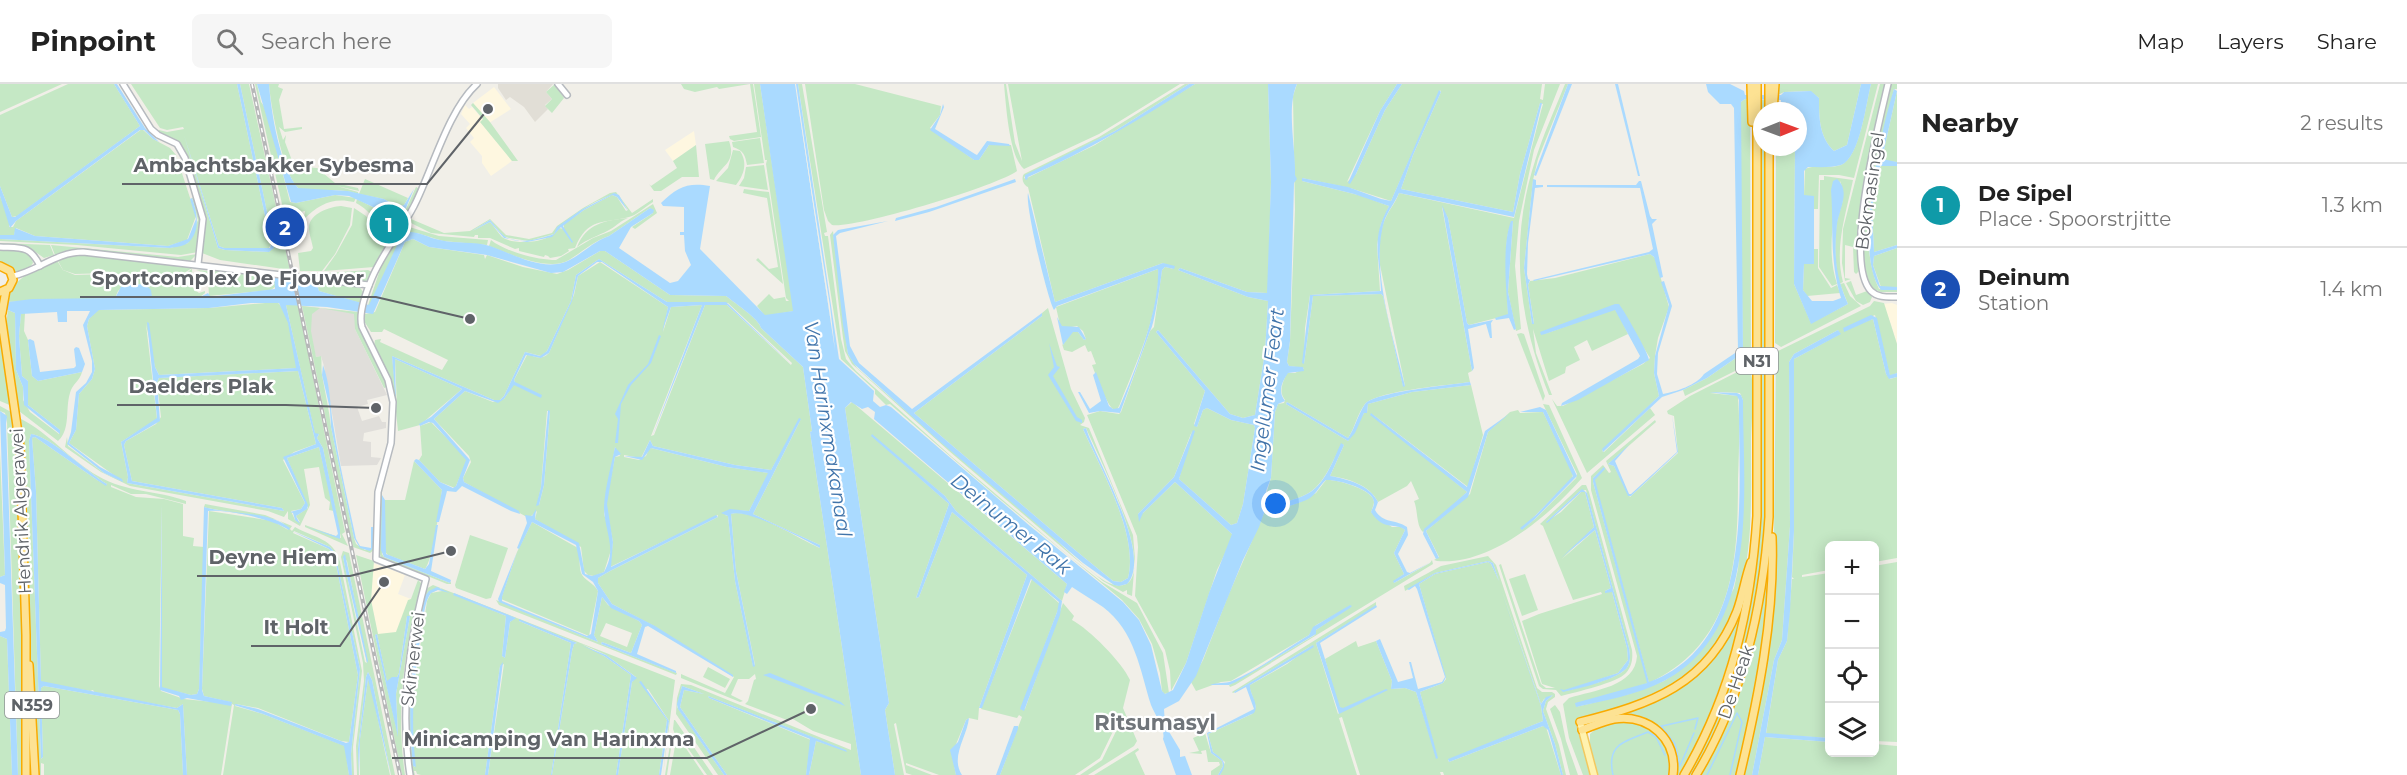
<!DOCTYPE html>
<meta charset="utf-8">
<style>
body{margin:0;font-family:Montserrat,sans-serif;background:#f6f6f6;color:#222}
.controls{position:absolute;right:18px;bottom:18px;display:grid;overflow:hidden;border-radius:9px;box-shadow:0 3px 15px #0003}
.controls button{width:54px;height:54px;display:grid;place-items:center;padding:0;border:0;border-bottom:2px solid #e0e0e0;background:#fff;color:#222;font:30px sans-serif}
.compass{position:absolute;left:1753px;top:18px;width:54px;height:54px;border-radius:50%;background:#fff;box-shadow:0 3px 15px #0003;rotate:89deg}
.you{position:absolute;left:1276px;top:420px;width:21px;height:21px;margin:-15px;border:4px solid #fff;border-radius:50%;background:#1a73e8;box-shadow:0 0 0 9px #1a73e833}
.badge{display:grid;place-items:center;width:39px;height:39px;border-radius:50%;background:#d93025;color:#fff;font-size:20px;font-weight:700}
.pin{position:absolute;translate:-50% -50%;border:3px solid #fff;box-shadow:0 2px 6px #0006}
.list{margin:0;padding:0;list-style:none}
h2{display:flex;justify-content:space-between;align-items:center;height:78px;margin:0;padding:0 24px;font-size:26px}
h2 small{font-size:20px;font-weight:400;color:#767676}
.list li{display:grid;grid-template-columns:39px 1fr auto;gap:18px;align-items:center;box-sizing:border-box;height:84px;padding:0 24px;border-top:2px solid #e0e0e0}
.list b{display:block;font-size:22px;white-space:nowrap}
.list p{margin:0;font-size:20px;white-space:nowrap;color:#767676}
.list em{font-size:20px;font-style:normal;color:#767676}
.icon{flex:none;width:33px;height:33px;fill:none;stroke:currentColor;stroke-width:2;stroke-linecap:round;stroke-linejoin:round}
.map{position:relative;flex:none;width:1897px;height:691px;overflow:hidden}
header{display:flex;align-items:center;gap:36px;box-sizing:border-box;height:84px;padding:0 30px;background:#fff;border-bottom:2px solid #e0e0e0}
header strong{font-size:28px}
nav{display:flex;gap:33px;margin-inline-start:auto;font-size:21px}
.search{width:420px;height:54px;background:#f6f6f6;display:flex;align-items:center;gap:15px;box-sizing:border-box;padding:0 21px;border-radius:9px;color:#767676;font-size:22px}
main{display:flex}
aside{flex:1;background:#fff}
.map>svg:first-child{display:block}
.commercial{fill:#fef7e0}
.industrial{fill:#e0deda}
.education{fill:#e1ded6}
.green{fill:#c5e8c5;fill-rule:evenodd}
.water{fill:#aadaff}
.pier{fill:#f1efe8}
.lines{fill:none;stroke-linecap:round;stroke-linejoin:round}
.stream{stroke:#aadaff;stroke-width:1.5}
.secondary-casing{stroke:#b6babf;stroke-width:8}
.primary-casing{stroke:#f2c960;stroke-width:9}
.highway-casing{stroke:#f9ab00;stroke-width:10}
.secondary{stroke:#fff;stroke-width:5}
.primary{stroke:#fff2af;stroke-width:6}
.highway{stroke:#fde293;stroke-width:7}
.rail-casing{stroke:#b6b7b8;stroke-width:4}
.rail{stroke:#fff;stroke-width:1.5;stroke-dasharray:4.5;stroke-linecap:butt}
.labels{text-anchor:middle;stroke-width:4.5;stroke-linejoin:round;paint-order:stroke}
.shield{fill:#fff;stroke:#8f9295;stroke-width:1.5}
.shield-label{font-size:16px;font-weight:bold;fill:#5f6368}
.street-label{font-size:18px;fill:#5f6368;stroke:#fff}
.water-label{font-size:20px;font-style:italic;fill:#4174aa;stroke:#fff}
.quarter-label{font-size:21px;font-weight:bold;fill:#70757a;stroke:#fff}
.leader{fill:none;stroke:#5f6368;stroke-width:2}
.callout-dot{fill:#5f6368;stroke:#fff;stroke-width:2}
.callout-label{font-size:20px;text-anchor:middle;font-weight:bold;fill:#5f6368;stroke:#fff;stroke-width:4.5;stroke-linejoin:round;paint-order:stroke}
</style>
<header>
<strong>Pinpoint</strong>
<div class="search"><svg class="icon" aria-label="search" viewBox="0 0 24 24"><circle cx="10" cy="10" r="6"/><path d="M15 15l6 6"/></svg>Search here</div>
<nav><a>Map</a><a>Layers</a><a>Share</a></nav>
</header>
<main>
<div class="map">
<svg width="1897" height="691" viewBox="0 0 1897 691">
<rect width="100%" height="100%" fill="#f1efe8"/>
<g class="commercial">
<polygon points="494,3 511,25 489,39 473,19"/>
<polygon points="465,21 469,25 472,23 483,36 481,38 512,77 491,92 482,79 482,72 470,58 474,54 466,44 470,40 461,30"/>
<polygon points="694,47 696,61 673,77 665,66"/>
<polygon points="1892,219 1897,221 1897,260 1891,240 1882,220"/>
<polygon points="373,479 405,491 398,510 411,515 387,598 371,516"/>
</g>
<polygon class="industrial" points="302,222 355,228 355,245 387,311 367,316 368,320 357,323 362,337 379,332 382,338 386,338 386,344 364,349 363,357 371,358 371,373 381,374 377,381 341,382 324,282 321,272 316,273"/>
<polygon class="education" points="498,0 553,0 546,8 552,15 545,21 548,25 535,38 524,23 510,13 506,16 498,4"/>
<g class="green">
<polygon points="0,0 62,0 0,28"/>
<polygon points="68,0 114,0 140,42 17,132 12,133 0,102 0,31"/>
<polygon points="131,0 237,0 271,160 269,164 224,164 219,162 184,51 218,164 225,166 269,168 274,161 240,0 249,0 290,186 220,176 202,169 205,135 189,80 183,65 177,58 159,49 159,46 167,48 184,45 183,43 167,46 160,44"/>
<path d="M255,0H257L261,18L266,25L290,118L296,119L335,111L356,114L354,118C333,113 319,120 304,135L305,127L291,130L290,134L288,128L284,129Z"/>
<path d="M269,0H279L278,3L283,5L279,16L284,45L302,43V45L285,48L279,43L283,56L286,51L285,58L294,82L317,84L335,99L358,104L359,107L337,102L358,108V110C335,102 320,110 302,106C284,101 270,17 269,0Z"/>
<polygon points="555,0 564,14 552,29 545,22 552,15 546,8"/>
<polygon points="681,0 750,0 719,5 717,3 695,8 684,5"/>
<polygon points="750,0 753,0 761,53 734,57 730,55 729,52 757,48"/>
<polygon points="754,0 760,0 794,227 765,232 757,222 769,210 774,215 785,213 786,217 789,217 786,214 766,80 767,76 765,76"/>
<polygon points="798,0 802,0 827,148 824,149 825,152 828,152 841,255 846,275 856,287 952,373 1070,473 1102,498 1137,519 1163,569 1169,609 1164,610 1162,607 1160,589 1152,560 1139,535 1122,516 996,412 890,320 886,321 875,310 875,306 841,275"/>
<path d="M805,0H855L941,22L940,31L930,44L974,76H979L989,61H1011L1017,87C997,102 855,145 832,141L828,137L824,126Z"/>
<path d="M1004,0H1006L1015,59L1022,77L1008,0H1180L1099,50L1024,85C1009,73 1006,20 1004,0Z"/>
<path d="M1185,0H1189L1115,47L1024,93L1025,95L1095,61L1195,0H1268L1271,98L1268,207L1267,209L1247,208L1180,184L1178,186L1248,213L1268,217L1265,268L1255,331L1243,334L1230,330L1158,246L1156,248L1205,307L1194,340L1197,343L1203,326L1207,324L1231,336L1254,341L1255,344L1243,420L1237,439L1231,441L1179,395L1192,347L1174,393L1138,430L1143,429L1175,398L1232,450V455L1217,486L1186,579L1171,607L1170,587L1165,566L1135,512L1138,463L1137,452L1087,331L1100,327L1119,330L1121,328L1150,247L1154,243L1162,186L1165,183L1174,185L1163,179L1055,218L1028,103C1023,101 1021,94 1024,90L1099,53Z"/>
<path d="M1297,0H1397L1380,27L1347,98L1356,90L1385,26L1402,0H1542L1540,15L1543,16L1545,0H1560L1534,66L1519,137L1515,182L1521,245L1516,247L1508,208L1513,137C1501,150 1508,212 1508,231L1469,241L1467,239L1448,134L1442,123L1472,287L1468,289L1470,298C1450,301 1376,307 1365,320C1357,330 1355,344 1348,354L1287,318L1286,320L1348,357L1364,329H1367L1368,320L1412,308L1471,301L1483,351L1468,403L1371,329L1467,408L1423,448C1416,442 1418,426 1414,417L1419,415L1411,397L1407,402L1378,418C1370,401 1347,394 1330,392L1344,361L1342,360C1332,377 1325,400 1307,410C1296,416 1282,418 1271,424L1273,428L1300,418L1316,409L1326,396C1337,395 1374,406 1374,418C1374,420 1372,426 1371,428L1392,443H1401L1405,446L1394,469L1404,490L1394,497V499L1430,479L1432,476L1433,480L1235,601L1230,603L1229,601L1315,551L1316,546L1351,522L1316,541L1309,551L1231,597L1221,598L1196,607L1191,598L1203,576L1228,512L1264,429V417L1271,394L1275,328L1278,320L1284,319L1285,316C1278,307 1283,298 1287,289H1295L1304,284L1289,282L1287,278L1290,257L1295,126L1293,12ZM1440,6L1441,8L1413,71L1401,105L1513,128L1520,90L1540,19L1543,20L1541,27L1514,134L1399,109C1396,118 1391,123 1387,131C1379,146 1379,164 1380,181L1405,302H1403L1383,212L1381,210L1313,212L1304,280L1305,244L1310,211L1380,207L1377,161L1381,140L1389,122L1362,112L1302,97V94L1350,104L1391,117Z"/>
<path d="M1565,0H1568L1538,75L1533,96L1524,184L1532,240L1534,239L1528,201L1530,197L1555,194L1650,170L1655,174L1669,223L1658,254L1655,272L1654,289L1659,312L1602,367L1604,368L1650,324L1655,331L1587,389L1552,315L1557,322H1563L1643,280L1650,274L1617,220L1545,250L1613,225L1617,227L1628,250L1592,267L1587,256L1574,263L1580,276L1566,283L1565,289L1549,297L1533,245L1536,269L1552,311H1549C1518,233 1509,158 1535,77C1543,51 1555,25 1565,0Z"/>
<path d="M1777,0H1861L1847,61L1834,67C1819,53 1819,33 1819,14L1810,7L1784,8L1778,11Z"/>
<path d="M1871,0H1878L1854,94L1839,91H1819L1818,125H1814V112H1804L1805,85C1816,80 1830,85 1841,81C1860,73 1866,19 1871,0Z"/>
<path d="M1880,0H1885C1875,44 1866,87 1861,132C1859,150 1856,169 1859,187L1856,190L1854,188L1853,163L1845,161V194L1851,195L1845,197L1842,179L1843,145Z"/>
<path d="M1890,0H1897V5H1894C1881,62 1853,151 1879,205L1897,206V208H1881L1871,204C1848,159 1879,49 1890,0Z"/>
<polygon points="1897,7 1897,78 1883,77 1882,75"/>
<polygon points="1745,15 1750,16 1751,273 1749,280 1685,312 1683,306 1707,294 1743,269 1739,26 1741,18"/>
<polygon points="1760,16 1765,16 1765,27 1762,27 1762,63 1765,63 1766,268 1762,272"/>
<polygon points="473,19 490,38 518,77 512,77 480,38 483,35 471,21"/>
<polygon points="142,45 153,55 170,64 176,71 196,132 187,156 168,162 35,152 16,144 14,151 0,151 0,112 9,135 9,143 13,143 16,137"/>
<path d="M760,54L764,79L747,81C745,71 744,67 733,63L732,58Z"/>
<path d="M729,57C737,79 721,81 714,96L710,95L705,60Z"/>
<polygon points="696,61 699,93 682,93 661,107 654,107 649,100 651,102 677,84 673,77"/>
<polygon points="1776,63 1795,63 1794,200 1811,239 1848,220 1840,200 1844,199 1850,212 1861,222 1781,263 1775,259"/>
<path d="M733,66L740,67C748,79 744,91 736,101L716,97L728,84Z"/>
<polygon points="764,81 768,106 739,102 744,94 746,83"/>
<polygon points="1882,81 1897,82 1897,161 1874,168 1872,124 1879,85"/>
<path d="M1824,92L1853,96C1846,130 1834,163 1843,198L1839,200C1835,180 1834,158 1837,138C1840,122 1847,115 1840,97C1834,131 1826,167 1837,200L1832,202L1819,183L1820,96H1824Z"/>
<polygon points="365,95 408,114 404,121 398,123 384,115 359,110"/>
<path d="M416,103L420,105C414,116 403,140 391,148C379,145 371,126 356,119L357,115L392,133L406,125Z"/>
<polygon points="744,105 769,108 783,200 756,176 758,174 769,185 778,183 767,114 743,109"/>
<path d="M616,108L632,129L653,115V118C646,122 637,131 629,133C602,140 588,133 575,164L568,165L569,167L561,172L550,174L548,172L545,171L544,173L519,167V164L515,165L490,154H478V151H475L474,153L431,149L409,138L411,135L444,149L470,147L490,135L506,151L529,155L552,149L557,142L583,124L610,109ZM617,110L628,126L626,127L617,113L612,111L584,126L564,140V145L559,144C553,159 514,162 502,153C498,149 494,142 490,138L472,147L490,136L503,152L509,154L529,157L554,150C564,136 600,112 617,110Z"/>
<polygon points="195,113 201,133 198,168 181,171 77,161 0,157 0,155 170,164 188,159 198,136 192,114"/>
<path d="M653,120L657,129L635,145L632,143L653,129L650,124L609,152C594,157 582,168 569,176C550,188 509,170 489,162L491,156C506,168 537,176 556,176L593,154L611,147Z"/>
<path d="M341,122L352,124L350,141L335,170L322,187H300L298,169L311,167L313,164C312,158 309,150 309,144C309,129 330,123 341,122Z"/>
<polygon points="354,124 366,132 385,155 385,163 374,183 324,187 336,170 352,141"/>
<path d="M628,134C620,137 618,141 609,146C598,152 587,155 577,163C586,140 605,136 628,134Z"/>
<polygon points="406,142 439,152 488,156 487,161 443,157 417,149 404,150 370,221 368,221 381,183"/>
<path d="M833,147L847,263L848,270L857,284C917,337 979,388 1040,441C1056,455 1091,491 1109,499C1116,502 1125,503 1130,497C1150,471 1098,372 1086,344L1083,345C1101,386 1139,451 1128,494L1121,498L1113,497L1075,466L914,329L1042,232V229L1048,224L1071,305L1085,334L1084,338L1080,341L1089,344L1133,451L1135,475L1132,512L1127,510V506L1123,508L1103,497L1071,471L949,367L852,280L845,267L843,254L830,151Z"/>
<path d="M413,155L429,163L484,171L485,175L487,171L523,183L557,190L568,186L600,167H605L670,211L726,212C736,220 759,235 761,244L803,283L812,347L810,348L861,691H809L816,657L847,667L708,612L709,614L811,656L806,691H727L680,623L684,606L704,610L682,602L677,623L724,691H718L676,630L677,614L681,600L691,601L851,666V660L813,647L793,635L787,636L745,620L748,617L754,596L756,595L755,590L749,595H738L731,611L743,617L740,618L681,594V590L725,609L734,593L654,542L612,520L598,499V494L610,487L718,433V431L610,483L613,458L607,427V413L615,373L620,372L615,363L604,430L611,454V466L604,488L594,492L588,491L584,487L581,463L535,435L537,427L530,433L525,432L464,398L463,394L471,378L469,372L434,335L465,307L493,318L504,315L515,298L514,296L527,271C536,272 541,277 549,269L574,211L578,192L600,178L668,223L663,248L671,223L702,221L651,352L654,351L705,221H727L791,281L792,279L728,219L667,218L599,175L576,191L571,217L547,267L541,272L525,268L504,312L500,316H494L392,272L397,322L395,275L462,305L420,341L398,347L396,328L393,364V305L374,262L375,256L381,255L380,258L442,286L448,276L384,245L382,248H371L364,237L365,230L375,228L405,158ZM547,327H550L544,401L539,421H537L541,403ZM801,335L753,430L820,461V464C800,456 751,423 731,430L736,487L755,581L753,582L735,497L728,432L725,431L733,426L749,427L769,389L727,383L651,364L649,365L646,372L639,376L624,373V371L641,374L650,356L653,362L735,381L771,386Z"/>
<polygon points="0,159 50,161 54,171 44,174 27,162 0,161"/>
<polygon points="51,161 178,173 197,170 190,177 83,165 73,165 55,171"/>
<polygon points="1897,164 1897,203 1881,203 1873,181 1874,172"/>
<polygon points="1814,165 1818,165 1818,184 1831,204 1837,201 1840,209 1807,212 1803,206 1804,180 1813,180"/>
<polygon points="0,166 18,166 31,171 33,179 29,184 17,188 7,181 0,180"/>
<polygon points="78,170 191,182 192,184 173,196 108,189 75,190 63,186 57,175"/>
<path d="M56,175L63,186L75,191L108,190L173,198L192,185L193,204L199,209L205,207V209L200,213H152L145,200L124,201L118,207L115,214L6,218C10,195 37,185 56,175Z"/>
<polygon points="197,183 274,192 276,202 271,206 209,212 208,193 206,189 196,186 212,187 214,186 196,185"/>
<path d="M1158,185C1161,227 1135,281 1120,320L1117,326L1113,325C1107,321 1095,289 1092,281L1096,280L1091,267L1088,268L1085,261L1072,268L1064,266L1062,260L1063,261L1071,248H1078L1084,256L1086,255L1083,247L1077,242L1066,244L1060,241L1056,223Z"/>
<polygon points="368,186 372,188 368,196 363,198 316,190"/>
<polygon points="316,197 359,202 363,208 360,219 319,207"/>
<polygon points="1851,197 1856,211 1867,207 1872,213 1870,218 1863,221 1856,217 1846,199"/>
<polygon points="1874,217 1884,219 1897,260 1897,289 1890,292 1875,231 1843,245 1873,235 1886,290 1890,295 1897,293 1897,474 1875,478 1874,461 1830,461 1829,486 1802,491 1802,493 1829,489 1829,654 1766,650 1778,576 1787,557 1792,495 1794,495 1792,493 1794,447 1794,275 1840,250 1838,246 1794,270 1789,278 1790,442 1782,556 1774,576 1752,691 1741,691 1760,601 1774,452 1776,268 1870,222"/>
<path d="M277,218C288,226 298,271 297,284L159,291L155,283L146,240L157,335L121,358L128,393L127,399L284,427L282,424L132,397L124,361L126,357L156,340L161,333L157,298L159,294L298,287L316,360L294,368L283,376L305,419L301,425L291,427L295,436L300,438L296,432L308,424L287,374L319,363L334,427L329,426L330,418L325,414L319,383L304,385L310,421L300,442L288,435V427L284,433L268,427L130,402L101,388L65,363L67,353L68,362L104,389L122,397L69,359L76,346L79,310L92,295L95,285L87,242L89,235L97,226L209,224Z"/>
<polygon points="286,221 298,221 345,448 342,450 348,462 305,443 305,441 341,454 323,364 317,354 319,350 315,350"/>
<path d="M302,222L358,228L359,240L386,296L387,303L384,304L355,245L354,230L320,224L312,230L311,247L316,273L321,272C322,279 321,284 322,291C325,308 329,325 331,343L354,454L356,460L365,466L373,464L375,452L374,466L370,469L353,463Z"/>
<path d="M8,226L15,229L16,286L23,303V316L30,328L59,350L60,346L28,321V297L22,292L19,252L21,229H25L24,247L28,256L32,292L38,297L82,288C80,297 72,300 70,309C65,325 71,345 58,357L19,327L8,262L6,240Z"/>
<polygon points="1521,249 1524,250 1545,312 1543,317 1517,250"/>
<polygon points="0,256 12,322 0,317"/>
<path d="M1764,276C1770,287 1766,327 1766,343C1766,385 1768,428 1763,471C1754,549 1730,622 1692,691H1688C1718,635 1742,575 1752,512C1765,436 1760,357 1760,280Z"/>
<path d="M1749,282C1749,285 1750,287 1751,290C1755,305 1751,341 1751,358C1751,434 1757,518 1701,578C1692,589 1679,600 1666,607C1638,621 1606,629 1576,636L1590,691H1583L1569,654L1563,620L1569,614C1594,606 1635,603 1637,572L1591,406V392L1603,381L1609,389L1611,388L1606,377L1655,336L1656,338L1608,380L1614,382L1630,413L1678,369L1674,332L1668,330L1667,327L1690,312ZM1721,308L1740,309L1743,316V429L1738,485L1734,504L1704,563L1676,589L1664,597L1629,610L1576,623L1648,599L1593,398V394L1604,384L1594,396L1649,599C1734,559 1738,478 1738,395C1739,368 1740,340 1738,312L1710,309Z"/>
<polygon points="852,318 1067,500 1062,517 956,427 945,412 871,351 949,420 916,514 919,513 952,428 1027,491 979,624 978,636 969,634 966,636 952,670 956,691 939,691 906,679 906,681 932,691 912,691 906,689 896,639 894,640 904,691 895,691 885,626 889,619 845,324"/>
<path d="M1543,320L1549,321L1582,394C1549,432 1490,482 1437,477L1434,476L1439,473L1426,447L1470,410L1488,348L1510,328L1518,326L1520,329L1543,328L1573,390L1572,394L1521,446L1535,435L1576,394L1577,390Z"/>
<polygon points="0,322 13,329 17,360 24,576 24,691 18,691 7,338 5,329 0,327"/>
<path d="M21,335C49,349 70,376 98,392C127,409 157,406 186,417V420L146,410H131L111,401V403L136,413L164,415L183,420V452L194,454L193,462L204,463L199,605L197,610L191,611L162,604V420L159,602L161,607L184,615L232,620L230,618L204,612L202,605L209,427L273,437L288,446L283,439L278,436L207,424L204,423L205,420L265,431L292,442L290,445L292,447L295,443C314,454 334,454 340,478L362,587L353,663L354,691H352L351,670L360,585L335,469L330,463L294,447L293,449L329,465L334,470L358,591L349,658L341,657L258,624L236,620L235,622L263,630L345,662L349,691H223L234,621L232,620L221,691H187L183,620L177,624L95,609L93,606L90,607L41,598L36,407L32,354L35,353L97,396L106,401L107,400C88,389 50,352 31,350L29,357L41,675L43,673L41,604L44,602L178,626L180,630L183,691H44V680L41,679V691H37L29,559Z"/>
<polygon points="431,338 466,374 466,379 455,404 440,398 419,376 422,371 420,342"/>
<polygon points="0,369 5,491 0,493"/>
<path d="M414,377L442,406C440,420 433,476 425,485L388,471L384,467L385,416H405Z"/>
<path d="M1582,401H1586L1589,408L1632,566C1633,574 1632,582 1626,589C1617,599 1576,608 1561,612L1556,606L1543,605L1539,602L1499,481L1501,480L1541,600L1546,604H1555L1542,600L1522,537L1539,530L1602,510L1601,508L1573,516L1543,442L1540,440ZM1586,406L1629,564C1630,570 1631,576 1628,582C1620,596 1578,603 1563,608L1618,589L1628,576L1627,564L1612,508L1605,507L1611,504L1595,446L1562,475L1594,443L1585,408H1581L1561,428L1546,438L1580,407Z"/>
<polygon points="380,409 382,409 382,470 384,473 450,499 451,497 451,500 447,500 381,473 378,466"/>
<path d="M532,438L578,464C580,471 579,482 581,489C584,496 594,499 598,507L589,552L501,515L517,468Z"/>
<polygon points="470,451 508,464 491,514 486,515 456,504 455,501"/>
<path d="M343,467L349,469L395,691H391L372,596L368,588L366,593L358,665L359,691H357L356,662L364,597L363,579L341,473ZM343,473L347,477L367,579L365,578Z"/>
<path d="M356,471L374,477L371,516L378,550L396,548L408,516L411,515L418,496L421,499C421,517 413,532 410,549C401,596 398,644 405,691H402ZM407,532H410L396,610L398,651L375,551L377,550L387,598L397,593L399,589Z"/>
<polygon points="1488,472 1496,481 1537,604 1542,608 1552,608 1555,610 1555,613 1548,618 1546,625 1559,661 1566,691 1563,691 1555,660 1543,627 1546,617 1553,611 1544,615 1541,620 1501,504 1541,622 1543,637 1448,676 1449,678 1543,642 1546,643 1561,691 1444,691 1443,688 1440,688 1441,691 1360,691 1342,633 1339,634 1357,691 1220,691 1225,678 1213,668 1208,650 1252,630 1256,623 1250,605 1250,601 1287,580 1313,561 1233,609 1232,608 1376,518 1376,522 1316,559 1338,630 1343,626 1338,621 1325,575 1356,557 1358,563 1376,557 1392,597 1391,605 1405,604 1416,608 1437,675 1420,608 1443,599 1446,595 1419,500 1435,490 1488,478 1491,480 1499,497 1493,479 1488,477 1435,489 1405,507 1404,502 1441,482"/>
<polygon points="1770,472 1766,526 1758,592 1738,691 1699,691 1747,587 1759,539"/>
<polygon points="1897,478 1897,658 1875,657 1874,482"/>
<polygon points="1525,490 1538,526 1522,532 1509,495"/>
<path d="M1032,495L1060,520L1021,625H1025L1063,519L1074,532L1072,536C1089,545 1122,578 1130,596L1123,624L1137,657L1134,662L1088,691H1080L1102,676L1122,635L1120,633L1100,674L1075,691H1000L1022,633L1019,631L1017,634L981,625Z"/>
<path d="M433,501L675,596L663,691L669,637L648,605H645L667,636L659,691H618L632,598L636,593L606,571L582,560L604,572L631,591L616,691H552L572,567L574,560L577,559L519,536V537L571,559L551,691H488L504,580L500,582L485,691H421L417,690L416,687H414L415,691H412C405,630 410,570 424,510L426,505ZM441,504L442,507L431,509L427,517L414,604L412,648L415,683L413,681C407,621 417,571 425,512ZM453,510L515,534L510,538L505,574L502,572L506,532Z"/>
<path d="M602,513L608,521L639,537L642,541L631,569L602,558L601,560L677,589L676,591L499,521L496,516L598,558L594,551ZM606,539L632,549L627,563L600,552Z"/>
<path d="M1742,516L1744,520C1729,580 1711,637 1680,691H1674V671L1646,637L1602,636L1638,623L1707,578Z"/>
<polygon points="0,552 7,555 12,691 0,691"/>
<polygon points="708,583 730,595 725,604 703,593"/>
<polygon points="368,595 370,599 390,691 360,691 360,655"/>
<polygon points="1555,621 1560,628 1566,657 1578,691 1570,691 1561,655 1550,625"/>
<polygon points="674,636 675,636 713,691 707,691 682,656 679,658 683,660 704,691 670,691 675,662 671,664 667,691 665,691 670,661 676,653 673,645"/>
<path d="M1619,637C1656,641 1670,652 1670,691H1598L1590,661V650L1598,643Z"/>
<polygon points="1205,649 1211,669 1222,677 1223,682 1218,691 1211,691 1211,687 1220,681 1219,678 1208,678 1206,666 1201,667 1202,670 1189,669 1199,667 1193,654"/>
<polygon points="1765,653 1829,658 1830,668 1874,668 1875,660 1897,662 1897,691 1758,691"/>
<polygon points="1138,664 1139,666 1135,669 1145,691 1094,691"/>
</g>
<g class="water">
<polygon points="114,0 117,0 145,44 159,58 153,55 144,46 140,46 16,137 10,144 0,112 0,102 12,133 15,133 140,42"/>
<polygon points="237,0 240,0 273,156 274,164 269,168 225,166 218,164 184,51 219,162 224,164 270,164 271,160"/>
<path d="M257,0H269C271,28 280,83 298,104L348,107L384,115L398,123L404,121L414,105L406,124L397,134L349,112L335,111L296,119L291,118Z"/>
<path d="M760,0H795L835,266L796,0H798L839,275L874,307L873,317L880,323L886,321L891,323L1030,442L1123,518L1139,536L1151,561L1162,607L1165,610L1173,606L1186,579L1209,509L1232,450L1175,398L1143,429L1139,438L1138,430L1174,393L1193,346L1195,347L1179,395L1231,441L1237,439L1243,420L1255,344L1254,341L1231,336L1207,324L1203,326L1197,343L1194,342L1205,307L1156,248L1158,246L1230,330L1243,334L1255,331L1265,268L1268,217L1248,213L1178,186L1180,184L1247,208L1267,209L1271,98L1268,0H1297C1286,24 1296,65 1295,91L1297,95L1294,99L1290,257L1287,278L1289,282L1303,283L1304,287L1288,289C1281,299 1278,308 1285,317L1278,320L1275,328L1271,394L1266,407L1264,429L1259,443L1243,476L1196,592L1179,617L1164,625L1165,641L1180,666V673L1185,672L1192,691H1176L1163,655C1166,646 1155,631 1151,621C1140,586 1135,547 1103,523C1093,516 1082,510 1072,503L1067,510L1064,508L1067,500L874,335L875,328L868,323L862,325L851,318L845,324L889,619L885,626L895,691H861L810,348L812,347L803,283L761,244C759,235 736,220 726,212L670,211L605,167H600L563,188L551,189L487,171L429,163L413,155L405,158L373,230L327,223L286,221L315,349L319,350L317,354L323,364L340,446V455L307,443L336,452L338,450L319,363L287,374L308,421L307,425L296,432L300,440L295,436L293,429L290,428L301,425L305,419L283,373L316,360L298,287L159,294L157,298L160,337L126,357L124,361L132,397L282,424L284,427L127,399L128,393L121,358L157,334L147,238L149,239L155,283L159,291L296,284L288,239L279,219H251L209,224L99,226L89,235L87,242L95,285L92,295L79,310L76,346L69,359L100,383L122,395L123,398L104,389L67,360L71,348L76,308L86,299L92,288V277L83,241L90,227H67V238H58L57,228L21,230L19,252L22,292L28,297V321L60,346V350L24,321L23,303L16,286L15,229L8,226L0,227V219L32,215L115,214L122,201L145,200L151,206L152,213H200L208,209L210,212H217L275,205L274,192L316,197L319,207L369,221L400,155L409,148C420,148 429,154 440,156C456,160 474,157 490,162C510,169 535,183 557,180C576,178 590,158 609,152L650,124L654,126L653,129L631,143L619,164L670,199L678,197L691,181L685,167L684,151H680V148H684V123L663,122L661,119C677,103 688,98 710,102L700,165L765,231L793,227Z"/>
<path d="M1189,0H1195C1141,35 1087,67 1028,93L1027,96L1025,95V91L1115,47Z"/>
<polygon points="1397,0 1402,0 1385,26 1356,90 1350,100 1348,99 1380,27"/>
<polygon points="1568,0 1572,0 1536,92 1534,91"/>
<polygon points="1615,0 1618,0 1640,92 1638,92"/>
<path d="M1706,0H1730L1744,7L1745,11H1781L1784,8L1811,7L1819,14C1819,33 1819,53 1834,67L1847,61L1861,0H1871C1866,19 1860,74 1841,81C1831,84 1818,83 1808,83L1804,87V111L1814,112V180H1804L1803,206L1812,217H1833L1841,214C1829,175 1834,145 1831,106L1833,97L1837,95C1851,107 1839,126 1837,140C1836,151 1835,163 1836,174C1837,191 1841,204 1848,220L1811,240L1794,200L1795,63H1798V27L1789,19L1781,18V16L1745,15L1741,18L1743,269L1707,294L1683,306L1662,313L1603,368L1602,365L1659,312L1654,289L1655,272L1669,221L1661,198L1664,197L1672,222L1658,269L1657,290L1663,310C1675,308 1697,301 1704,290L1738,267L1734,24L1731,20H1720L1708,8Z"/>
<path d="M1894,5L1897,7L1882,75L1897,78V82H1880L1872,124L1874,168L1897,161V164L1874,172L1873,181L1880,202L1897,203V206H1881C1853,172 1881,45 1894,5Z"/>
<path d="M1439,6L1441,8L1413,71L1401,105L1513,128L1520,90L1540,19H1542L1514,133L1399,109C1395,119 1387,128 1384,138C1370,184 1394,255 1405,302L1403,303L1383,212L1381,210L1313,212L1304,280L1302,279L1310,211L1381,207C1380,173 1370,156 1389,122L1354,110L1302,97V94L1348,103L1381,115L1391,117Z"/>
<polygon points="943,20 944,23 935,45 975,70 977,71 987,57 1009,60 1010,62 989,61 979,76 974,76 930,46 940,31"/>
<polygon points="1015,95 1016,98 929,128 895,137 896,134 936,123"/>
<polygon points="1533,95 1536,96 1536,101 1543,101 1543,103 1535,104 1528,159 1527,190 1528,195 1530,196 1528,201 1534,240 1532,240 1524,184"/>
<polygon points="1639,97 1641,97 1650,132 1652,135 1657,135 1652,140 1663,193 1660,194 1654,173 1650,170 1534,197 1533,196 1649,168 1653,165 1640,104 1547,103 1547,101 1636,101"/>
<path d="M614,109L619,111L628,127L617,113L612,111L584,126L563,142L573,158L572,159L561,143L552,153L527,158L504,154L490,138L472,147L490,136C495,141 498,147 503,151C515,162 540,155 554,150L557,143L581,126Z"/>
<path d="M1028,109L1055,218L1163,179L1175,182L1174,185L1165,183L1162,186C1161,196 1154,243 1150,247L1120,329L1100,327L1089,329L1078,308H1080L1090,325L1101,317L1093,291L1096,288L1109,322L1113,325L1119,324C1135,288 1160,224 1158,185L1057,222L1054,226C1047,213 1025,121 1028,109Z"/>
<path d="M192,114C197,128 201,146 189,158C185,162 176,163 170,164L0,155V151H14L15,144L35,152L168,162L188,155L196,135L190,115Z"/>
<polygon points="1442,121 1448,134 1467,239 1469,241 1493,236 1491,239 1492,254 1490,254 1486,240 1468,245 1474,284 1472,287"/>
<path d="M888,137L840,149L836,152L850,262L859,279L912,325L1042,229V232L914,329L1075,466L1113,497L1121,498L1128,494C1139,451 1101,385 1083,345L1086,344C1096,376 1154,472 1127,500L1119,502L1114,501L1083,479L938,356L854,280L848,270L843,241L833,151L838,146Z"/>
<path d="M1511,137H1513L1508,208L1516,245L1514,246L1509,234L1496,236L1495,234L1508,230C1506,205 1502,160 1511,137Z"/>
<polygon points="599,175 667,218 726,218 792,281 727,221 705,221 652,353 702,221 671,223 662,248 668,223 602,178 597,178 578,192 572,217 549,269 541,274 526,271 514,296 515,298 542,311 541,314 514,301 504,315 498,319 465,307 434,335 470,376 463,394 464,398 519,427 520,430 511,427 462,402 456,408 447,407 439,438 436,438 442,406 414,377 416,375 419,376 440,398 453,404 456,402 466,376 433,339 429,338 420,342 419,340 431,333 462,305 395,275 396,322 392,272 494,316 500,316 504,312 525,268 540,272 547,267 571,217 576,191"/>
<path d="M1615,220H1619C1625,228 1649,270 1649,276L1578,316L1561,322L1562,319L1638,275L1640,272L1615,226L1545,250L1541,251L1540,248Z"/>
<polygon points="1871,231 1877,234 1890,291 1897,289 1897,293 1889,295 1886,290 1873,235 1844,248 1843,244"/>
<polygon points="1057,233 1062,242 1079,243 1086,255 1084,256 1078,248 1073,248 1063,261"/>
<polygon points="1838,246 1841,250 1794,275 1794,447 1790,527 1787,557 1778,576 1766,649 1829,654 1829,658 1765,653 1758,691 1752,691 1774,576 1782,556 1790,442 1789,278 1794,270"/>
<polygon points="659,251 661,252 651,279 631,301 621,320 618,359 615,359 618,335 615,330 628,301 648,280"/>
<polygon points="30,255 34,257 40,288 74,284 76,282 74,265 76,263 79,264 85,280 82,288 38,297 32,292 28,256"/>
<polygon points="1049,259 1057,282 1060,283 1053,292 1077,333 1082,336 1082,339 1076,337 1048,291 1054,283"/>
<path d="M323,281C330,299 330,321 333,340C339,379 348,417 356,455L360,462L371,464V443H373V464L370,467L360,464L354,454L331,343L330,325L322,291Z"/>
<path d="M1470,298L1471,301L1412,308L1368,320L1367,329H1364L1355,349L1348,357L1286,320L1287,318L1348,354C1355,344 1358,330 1365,320C1374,308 1451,301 1470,298Z"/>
<path d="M1709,308L1737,309L1741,311L1743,316C1743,407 1761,546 1664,597C1637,611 1606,616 1576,623L1575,619L1647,599L1593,398V394L1604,383L1605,385L1595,396L1649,598C1757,559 1738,407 1739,316L1737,312Z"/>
<polygon points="1540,323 1546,326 1577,392 1535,435 1522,446 1520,444 1536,431 1573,392 1543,328 1520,328"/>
<polygon points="548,326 550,327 544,401 539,421 536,422 541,403"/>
<polygon points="0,327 7,332 6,340 18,691 12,691 7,555 0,552 0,548 5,547 6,544 5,501 0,499 0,493 5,491"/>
<polygon points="1371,329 1467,403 1485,347 1509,330 1488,348 1468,413 1426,447 1439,474 1436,475 1423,450 1424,445 1467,408 1370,331"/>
<polygon points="1672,331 1678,368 1631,412 1628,412 1614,382 1608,380 1629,361 1615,377 1629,410 1631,410 1677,368"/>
<path d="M799,334L801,335L753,430L820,461V464C803,455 747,424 731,430L736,487L755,582L753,583L735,497L728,432L721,429L730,425L749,427L768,389L727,383L651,364L642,376L624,372L642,373L650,356L653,362L735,381L771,386Z"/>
<path d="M31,350C50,352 88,389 107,400L106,402L97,396L35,353L32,354L36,407L41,597L177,624L183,620L187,691H183L180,630L178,626L44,602L41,604L43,673L41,675L29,357Z"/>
<polygon points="872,350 945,412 956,427 1062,517 1060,531 1024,627 1020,625 1021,622 1057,528 1059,518 1031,495 982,624 979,624 1027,491 952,428 919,513 916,514 949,420 871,352"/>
<path d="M1341,359L1344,361L1330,392C1347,395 1370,401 1378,418L1375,426C1383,440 1396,435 1407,443L1408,451L1398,470L1407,488L1410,489L1431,478L1394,499L1393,497L1404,490L1394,469L1405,446C1396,438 1384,448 1371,428C1372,425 1374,422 1374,419C1375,405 1336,395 1326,396C1320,401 1317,409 1310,414C1303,419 1283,423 1273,428L1270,426L1273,422C1283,418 1295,416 1305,411C1324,403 1333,377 1341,359Z"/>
<path d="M615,363L621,370L615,373L607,420L613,458L611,483L716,431L718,433L610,487L598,494V499L612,520L655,542L733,591V593L648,542L645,543L637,570L676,587V589L601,560L602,558L631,569L642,541L639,537L611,524L602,513L594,551L598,558L499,518L498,515L517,468L502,513V517L587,552L591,550L598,507L593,498L582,490L576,461L532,438L519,465L517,464L527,439L525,431L532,432L536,425L535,435L579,459L585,490L592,492L604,488C618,464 604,447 604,423C605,403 611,383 615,363Z"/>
<path d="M1582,405L1587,409L1629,564C1630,570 1631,576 1628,582C1621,595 1577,605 1563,608L1560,605L1564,606L1618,589L1628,576L1627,564L1612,508L1605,509V507L1611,504L1595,446L1561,474L1594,443L1585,408H1581L1547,439L1546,438Z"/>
<polygon points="382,411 385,416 386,470 425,485 429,480 436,441 438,441 431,487 451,496 450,499 384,473 381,466"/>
<path d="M162,420V603L191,611L197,610L199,605L204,423C232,431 267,426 290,444L289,446C273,435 227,425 208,427L202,606L204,612L232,618L231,622L187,614L181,616L179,612L160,606Z"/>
<polygon points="292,447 330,463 335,469 360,585 351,670 352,691 349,691 344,662 263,630 234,621 236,620 258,625 346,659 349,658 358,591 334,470 329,465"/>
<polygon points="345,470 368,577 367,579 346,488 343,473"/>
<polygon points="1488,477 1493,479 1499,497 1491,480 1488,478 1435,490 1419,500 1446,593 1443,599 1420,608 1438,674 1436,675 1416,608 1405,604 1391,605 1392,597 1376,557 1380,555 1398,598 1413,594 1409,578 1411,578 1418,605 1442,598 1445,593 1417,505 1415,502 1409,506 1407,505 1435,489"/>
<path d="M437,503L450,509L438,506L431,509C424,518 424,533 422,544C414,591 410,636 416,683L413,682C407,626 411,566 425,512L429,507Z"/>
<polygon points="1500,504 1541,620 1546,613 1553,611 1546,617 1543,627 1555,660 1563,691 1561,691 1548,646 1543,642 1449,678 1448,675 1543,637 1541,622"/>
<polygon points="454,509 516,534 510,538 505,574 502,572 506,532 453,511"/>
<path d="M1350,521L1352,522L1350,524L1316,546V550L1236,598L1229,601H1210C1217,598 1225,600 1232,597C1259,586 1284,566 1309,551L1313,543Z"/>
<polygon points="1376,521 1377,523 1320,559 1340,623 1343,624 1386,605 1388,606 1339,630 1316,559"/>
<polygon points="407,532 410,532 396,610 398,653 375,551 377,550 387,597 392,593 397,593 399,589"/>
<polygon points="519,535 577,559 574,560 572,567 552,691 551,691 571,559 519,537"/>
<polygon points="581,561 606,571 637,594 632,598 618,691 616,691 631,591 604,572"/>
<path d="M1313,561L1314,563L1250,601C1249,610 1260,620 1254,629L1208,650L1213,668C1224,676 1228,679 1220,691H1218L1223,682L1222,677L1211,669L1207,649L1254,625L1246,603L1235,609L1234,608Z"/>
<polygon points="503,578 488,691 485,691 500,582"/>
<polygon points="368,588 372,596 391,691 368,595 360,655 359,691 358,665 366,593"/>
<polygon points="770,589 841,618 845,622 763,591"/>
<polygon points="641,597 669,637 661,691 659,691 667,636 639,598"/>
<polygon points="682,602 704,610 684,606 680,623 727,691 724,691 678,625 677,620"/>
<polygon points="708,612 846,666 847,668 816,657 809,691 806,691 810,655 709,614"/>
<path d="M969,634C967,653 950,673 962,691H956L950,666L958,658L966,636Z"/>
<polygon points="1014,642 1018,642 1018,645 1000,691 996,691"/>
</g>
<polygon class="pier" points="795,0 830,222 835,266 812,113"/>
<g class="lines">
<g class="stream">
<polyline points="1661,642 1675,660 1680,682 1694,649"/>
<polyline points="1662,642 1698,634 1695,645"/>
<path d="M1613,691C1606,660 1624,658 1648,648L1656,653L1665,671"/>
<polyline points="1707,691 1737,629 1742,638 1730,691"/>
</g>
<g class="secondary-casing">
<g id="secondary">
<polyline points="123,0 151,45 158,51 177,60 185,74 203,135 198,180"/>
<polyline points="558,0 567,11"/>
<path d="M1888,0C1879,39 1843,178 1871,207C1878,214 1888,213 1897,213"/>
<path d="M0,163C21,164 30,161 40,182"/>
<path d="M13,192C38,187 56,168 83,168L369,201"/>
<path d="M410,691C400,627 409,558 426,495L376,475L378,408L391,359L393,318L388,296L362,243C358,229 366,208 372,194C383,168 401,147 414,122C432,87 448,26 477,0"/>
</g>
</g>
<g class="primary-casing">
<polyline id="primary" points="1581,642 1594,691"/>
</g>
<g class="highway-casing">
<g id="highway">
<polyline points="1751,0 1752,38"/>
<polyline points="1769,27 1769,0"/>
<polyline points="1773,27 1775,0"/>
<polyline points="0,182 10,187 13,196 9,204 0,208"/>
<polyline points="0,224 20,363 26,551 26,691"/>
<polyline points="2,229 6,206"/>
<polyline points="29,581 35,691"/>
<path d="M1580,638C1651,620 1708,601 1737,527C1743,511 1745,494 1751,478"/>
<path d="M1582,646C1593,642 1603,637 1614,635C1649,630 1678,655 1673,691"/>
<path d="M1684,691C1732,609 1751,525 1757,432V0"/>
<path d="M1696,691C1743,614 1763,521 1769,433V63"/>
<path d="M1740,691C1758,615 1775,532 1772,453"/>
</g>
</g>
<use href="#secondary" class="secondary"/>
<use href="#primary" class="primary"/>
<use href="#highway" class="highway"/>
<g class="rail-casing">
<polyline id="rail" points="252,0 400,691"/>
</g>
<use href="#rail" class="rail"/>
</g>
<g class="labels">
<g class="shield">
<rect x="1736" y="264" width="42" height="26" rx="4.5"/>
<rect x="5" y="608" width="54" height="26" rx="4.5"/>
</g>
<g class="shield-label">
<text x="1757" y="283">N31</text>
<text x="32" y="627">N359</text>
</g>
<g class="street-label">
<text transform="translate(1870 107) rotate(-82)" y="6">Bokmasingel</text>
<text transform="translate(21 427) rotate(-93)" y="6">Hendrik Algerawei</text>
<text transform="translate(413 575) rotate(-83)" y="6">Skimerwei</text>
<text transform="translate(1736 598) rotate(-71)" y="6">De Heak</text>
</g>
<g class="water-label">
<text transform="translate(1267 306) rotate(-83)" y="7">Ingelumer Feart</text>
<text transform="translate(828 345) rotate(81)" y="7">Van Harinxmakanaal</text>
<text transform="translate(1011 440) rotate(39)" y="7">Deinumer Rak</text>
</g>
<g class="quarter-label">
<text x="1155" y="646">Ritsumasyl</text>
</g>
</g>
<path class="leader" d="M488 25L427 100H122M470 235L376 213H80M376 324L286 321H117M451 467L350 492H197M384 498L340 562H251M811 625L707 674H392"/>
<g class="callout-dot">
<circle cx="488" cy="25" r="6"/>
<circle cx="470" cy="235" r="6"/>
<circle cx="376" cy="324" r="6"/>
<circle cx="451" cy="467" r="6"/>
<circle cx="384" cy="498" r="6"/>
<circle cx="811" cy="625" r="6"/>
</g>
<g class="callout-label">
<text x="274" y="88">Ambachtsbakker Sybesma</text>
<text x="228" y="201">Sportcomplex De Fjouwer</text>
<text x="201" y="309">Daelders Plak</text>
<text x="273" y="480">Deyne Hiem</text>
<text x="296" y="550">It Holt</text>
<text x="549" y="662">Minicamping Van Harinxma</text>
</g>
</svg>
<div class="controls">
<button>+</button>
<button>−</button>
<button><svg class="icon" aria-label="locate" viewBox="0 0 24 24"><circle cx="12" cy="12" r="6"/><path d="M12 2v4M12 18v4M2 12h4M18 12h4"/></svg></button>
<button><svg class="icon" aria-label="layers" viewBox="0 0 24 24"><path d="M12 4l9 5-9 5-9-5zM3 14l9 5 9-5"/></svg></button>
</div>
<svg class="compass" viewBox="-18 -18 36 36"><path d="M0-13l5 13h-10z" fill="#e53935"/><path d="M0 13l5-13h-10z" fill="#767676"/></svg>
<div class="you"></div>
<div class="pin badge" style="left:389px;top:140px;background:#0f9aa8">1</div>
<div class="pin badge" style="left:285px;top:143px;background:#1a4fb4">2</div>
</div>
<aside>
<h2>Nearby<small>2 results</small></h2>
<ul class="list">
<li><span class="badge" style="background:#0f9aa8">1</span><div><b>De Sipel</b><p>Place · Spoorstrjitte</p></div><em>1.3 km</em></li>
<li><span class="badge" style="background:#1a4fb4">2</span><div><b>Deinum</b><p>Station</p></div><em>1.4 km</em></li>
</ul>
</aside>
</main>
